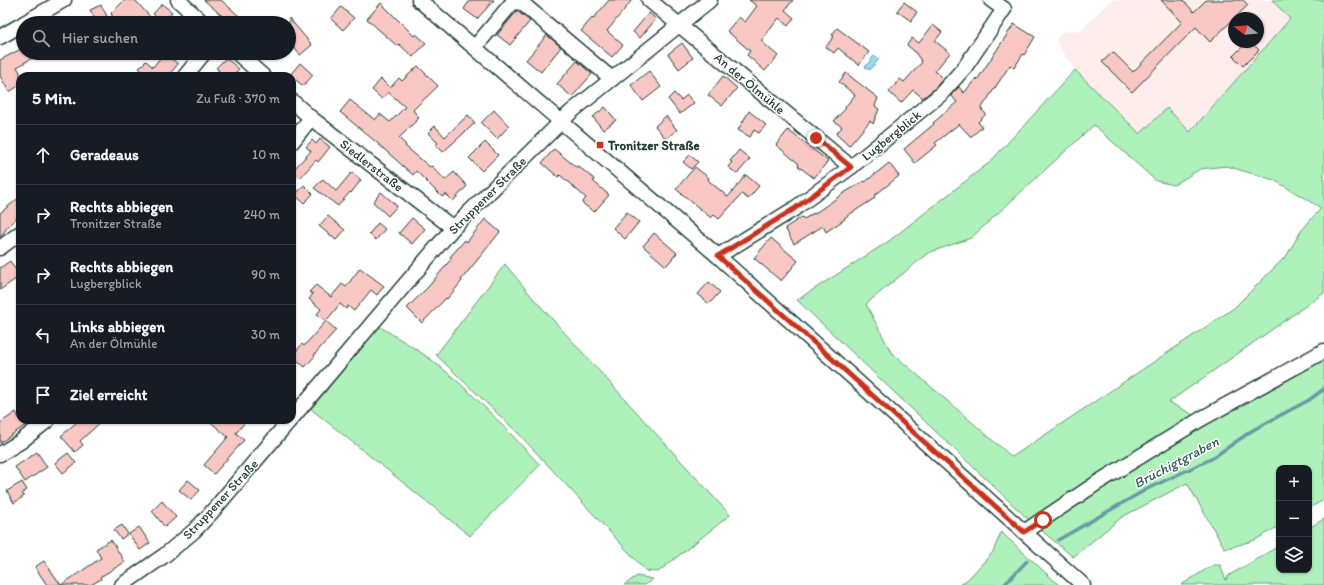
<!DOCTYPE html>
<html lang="de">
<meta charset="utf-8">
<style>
body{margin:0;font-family:Itim,sans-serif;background:#20242c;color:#f1f3f6}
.controls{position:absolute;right:12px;bottom:12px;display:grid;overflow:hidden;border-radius:8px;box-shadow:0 1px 3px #0004}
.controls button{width:36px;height:36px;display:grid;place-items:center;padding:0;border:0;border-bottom:1px solid #363941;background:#171b24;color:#f1f3f6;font:20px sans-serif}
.compass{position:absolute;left:1228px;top:12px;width:36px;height:36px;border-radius:50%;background:#171b24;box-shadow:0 1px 3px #0004;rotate:286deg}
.stop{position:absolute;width:12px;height:12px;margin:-9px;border:3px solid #c8321e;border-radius:50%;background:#fff}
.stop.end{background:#c8321e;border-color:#fff;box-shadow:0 1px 4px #0008}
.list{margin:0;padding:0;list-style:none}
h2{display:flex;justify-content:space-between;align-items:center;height:52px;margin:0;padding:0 16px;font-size:17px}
h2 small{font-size:13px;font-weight:400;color:#9ea1a6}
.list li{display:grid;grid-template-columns:26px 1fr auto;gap:12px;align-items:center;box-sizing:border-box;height:60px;padding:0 16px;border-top:1px solid #363941}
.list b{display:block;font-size:15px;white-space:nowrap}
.list p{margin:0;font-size:13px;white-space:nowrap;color:#9ea1a6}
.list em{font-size:13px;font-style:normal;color:#9ea1a6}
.icon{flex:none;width:22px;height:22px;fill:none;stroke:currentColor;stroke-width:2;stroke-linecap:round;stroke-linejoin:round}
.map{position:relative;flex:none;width:1324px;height:585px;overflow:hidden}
.search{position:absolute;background:#171b24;box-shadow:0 1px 3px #0004;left:16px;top:16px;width:280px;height:44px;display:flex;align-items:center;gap:10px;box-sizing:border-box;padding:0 14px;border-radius:22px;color:#9ea1a6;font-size:15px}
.panel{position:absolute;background:#171b24;box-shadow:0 1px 3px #0004;left:16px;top:72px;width:280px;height:352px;border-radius:12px}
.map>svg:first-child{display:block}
.built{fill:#fdeeed;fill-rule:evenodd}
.green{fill:#aff1ba;stroke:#679777;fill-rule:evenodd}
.water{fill:#94dcf5;stroke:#659ca8}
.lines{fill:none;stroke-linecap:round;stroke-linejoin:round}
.stream{stroke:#659ca8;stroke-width:3.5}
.building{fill:#f9c8c4;stroke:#1f3d34}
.minor-casing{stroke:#1f3d34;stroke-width:17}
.minor{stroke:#fff;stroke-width:14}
.route{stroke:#c8321e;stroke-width:5}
.poi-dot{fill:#c8321e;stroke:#fff;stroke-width:1.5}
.labels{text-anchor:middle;stroke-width:3;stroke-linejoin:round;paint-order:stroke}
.street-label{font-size:13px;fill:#1f3d34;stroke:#fff}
.poi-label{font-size:13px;font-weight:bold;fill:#1f3d34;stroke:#fff;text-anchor:start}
.water-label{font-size:14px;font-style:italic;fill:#365d5b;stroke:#fff}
</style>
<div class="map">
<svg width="1324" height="585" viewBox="0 0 1324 585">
<rect width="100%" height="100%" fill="#fff"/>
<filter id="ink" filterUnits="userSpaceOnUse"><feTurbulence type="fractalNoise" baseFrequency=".025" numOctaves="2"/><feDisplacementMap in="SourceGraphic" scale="8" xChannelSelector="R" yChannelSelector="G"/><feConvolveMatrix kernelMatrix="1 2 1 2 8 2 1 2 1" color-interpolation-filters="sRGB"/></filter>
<g filter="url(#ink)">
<path class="built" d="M1111,0H1272L1290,18L1190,132L1140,134L1075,70L1056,41L1061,32L1081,30ZM1234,18H1258V42H1234Z"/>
<g class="green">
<path d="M1272,0H1324V293L1169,402L1201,419L1324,351V500L1309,508V468H1279V526L1255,540L1225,549L1187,483L1122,517L1073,557L1029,520L797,300L889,241L990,162L1075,70L1140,134L1167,108L1190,132L1290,19ZM1094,125L1156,181L1174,185L1200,169L1227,166L1274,180L1321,208L1301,231L1287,255L1234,308L1012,457L891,352L866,304L928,253L971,238Z"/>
<polygon points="505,264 533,298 730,515 658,572 646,571 519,434 436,355"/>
<path d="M379,326C397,338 416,348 433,361C472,391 506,429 540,465L470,536L311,409Z"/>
<polygon points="1324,519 1324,585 1181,585 1213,565 1220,565 1226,580 1228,576 1279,546 1279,570 1309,570 1309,528"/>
<polygon points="1001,532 1059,585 960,585 969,578 993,552"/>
<polygon points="637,576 653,579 645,585 624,585"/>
</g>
<polygon class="water" points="874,56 879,59 870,70 865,67"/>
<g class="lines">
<g class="stream">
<polyline points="1058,540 1147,489 1211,459 1253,430 1309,400 1324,389"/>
<polyline points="1004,585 1027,561"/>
</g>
</g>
<g class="building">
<polygon points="125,0 135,0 152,19 147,23 115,23 111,13"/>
<polygon points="204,0 221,0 247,23 230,23"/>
<polygon points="470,0 494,0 477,19 464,9"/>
<polygon points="609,0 632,0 607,31 623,45 612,57 581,31 592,18 593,19"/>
<polygon points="749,0 793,0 785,10 794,18 788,26 779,18 761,41 778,56 765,71 747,55 750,51 727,31 739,17 745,22 757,6"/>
<polygon points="1161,0 1183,0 1194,12 1206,0 1243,0 1248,5 1210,42 1196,27 1132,92 1102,62 1113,52 1133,72 1182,22"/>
<polygon points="904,2 917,12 911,21 897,11"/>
<polygon points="381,3 414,36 416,34 426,43 413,57 399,44 397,46 367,19"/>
<polygon points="162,4 172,12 164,23 153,14"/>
<polygon points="101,5 108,18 97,23 90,10"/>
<polygon points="341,7 354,18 343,30 331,19"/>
<polygon points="517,11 530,21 510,45 497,35"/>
<polygon points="649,13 656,19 640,38 633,32"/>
<polygon points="289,18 312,45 300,55 289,42"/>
<polygon points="1014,24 1035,37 1024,55 1023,54 1014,68 1010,65 981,109 986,114 978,122 982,127 971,137 959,124 935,143 937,145 915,163 904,149 934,124 933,123 957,102 951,95 959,87 964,93 976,78 977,80"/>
<polygon points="933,25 942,32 935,41 950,53 935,71 943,79 934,89 923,98 913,90 901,103 889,92 900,79 904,82 922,62 914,51 907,45 912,38 919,43"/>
<polygon points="837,28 869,52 859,65 838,48 834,53 826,47 834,36 832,35"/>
<polygon points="547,35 561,47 541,72 526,60"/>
<polygon points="1247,42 1251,42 1259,50 1243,66 1233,56"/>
<polygon points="682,43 693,58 679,69 668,54"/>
<polygon points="21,49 23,53 41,53 17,67 20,72 20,85 9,92 0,76 0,60"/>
<polygon points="164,53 178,64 168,76 145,76 146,75 139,68 146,61 153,67"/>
<polygon points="226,58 239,69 233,76 214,76 219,70 216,68"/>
<polygon points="577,61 592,74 572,97 557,84"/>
<polygon points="300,63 313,75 303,86 290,75"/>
<polygon points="418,66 438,86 413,110 419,118 399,138 406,145 405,146 430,167 432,166 445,180 454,172 467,186 453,201 446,194 442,197 416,171 413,175 376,142 340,112 350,100 375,120 380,114 390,122 405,107 388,92 382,99 372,90 381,79 390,88 399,78 402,81"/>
<polygon points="649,71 661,87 643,101 631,85"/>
<polygon points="846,73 878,98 875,106 879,109 873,124 870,121 849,146 836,134 842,127 834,121 846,108 845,107 855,95 839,82"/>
<polygon points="723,76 737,88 722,106 708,95"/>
<polygon points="674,93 681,100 687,95 694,103 680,114 668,99"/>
<polygon points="605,107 616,120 603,130 593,117"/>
<polygon points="494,110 509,126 497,139 481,123"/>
<polygon points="749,111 766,125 759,133 754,130 750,137 738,130"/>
<polygon points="468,115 475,123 443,152 436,145 438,143 428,133 435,126 445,137"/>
<polygon points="666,116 677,130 666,139 655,126"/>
<polygon points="788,130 828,161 814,178 798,166 799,164 776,145"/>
<polygon points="320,139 330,147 318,162 316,160 300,178 292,171 311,151 306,147 312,140 316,144"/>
<polygon points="485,142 498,155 482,171 469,158"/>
<polygon points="554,149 576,167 578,166 594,179 593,181 609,195 594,212 582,203 586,198 560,175 558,177 542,163"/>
<polygon points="739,150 750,159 737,174 728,167 732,162 730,161"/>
<polygon points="690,155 698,162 691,169 683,162"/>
<polygon points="889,163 899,176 874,196 875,198 844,218 845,219 826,232 823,226 794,244 785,228 802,217 804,219 814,213 814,214 844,193 864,181 865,182"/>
<polygon points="695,167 709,178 708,180 728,197 746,175 759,186 748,199 742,194 719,219 714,215 711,218 676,189"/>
<polygon points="352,172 361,180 351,193 350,192 338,206 314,188 323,179 336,191"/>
<polygon points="304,185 313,194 304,203 295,195"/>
<polygon points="381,192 397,206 388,216 373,202"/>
<polygon points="20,197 20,215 10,224 0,237 0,213"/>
<polygon points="627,212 639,222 625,239 613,228"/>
<polygon points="328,216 345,230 336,240 319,226"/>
<polygon points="412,218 425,229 412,244 399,233"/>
<polygon points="485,219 500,232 461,280 462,281 447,299 446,298 422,323 407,308 429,286 452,258 450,257 465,240 467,242"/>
<polygon points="378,223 385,229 376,240 369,234"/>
<polygon points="654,233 677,253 666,266 643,246"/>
<polygon points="771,238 798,261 781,281 754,258"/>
<polygon points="10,261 20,276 0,290 0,268"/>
<polygon points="360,268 384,286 377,295 371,290 354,311 348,306 346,309 340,304 326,321 317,314 321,309 309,299 313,294 309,292 316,285 331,297 342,284 346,287"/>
<polygon points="709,282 720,292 709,304 698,294"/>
<polygon points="326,321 336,330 314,355 315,356 305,367 292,356 302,344 304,346"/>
<polygon points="16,412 20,420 33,420 0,443 0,423"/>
<polygon points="79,420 103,420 80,441 83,445 75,452 61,436"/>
<polygon points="208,420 247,420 236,433 244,440 214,474 204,465 228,437"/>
<polygon points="37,452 47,467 25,482 15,467"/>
<polygon points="68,453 76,463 63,473 55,463"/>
<polygon points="188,480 200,490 191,500 179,490"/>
<polygon points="22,482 27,490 22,493 24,496 14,503 7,491"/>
<polygon points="162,501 176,517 165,527 152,511"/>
<polygon points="122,525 128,534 121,539 114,530"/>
<polygon points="139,527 150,543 140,550 129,534"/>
<polygon points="111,540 125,562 100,577 101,579 91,585 61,585 101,558 96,549"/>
<polygon points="44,561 61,585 47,585 35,567"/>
</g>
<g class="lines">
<g class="minor-casing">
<g id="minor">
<polyline points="178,0 203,23"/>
<polyline points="419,0 718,256 1083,585"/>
<polyline points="649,0 851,167"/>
<polyline points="24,23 64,0"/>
<polyline points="0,37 23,24"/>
<polyline points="475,47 512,3 518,2 523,4 612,79"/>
<polyline points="237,53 263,76"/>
<polyline points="185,76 204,53"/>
<polyline points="292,101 311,118 453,228"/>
<polyline points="292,142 311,118"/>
<polyline points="0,248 20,233"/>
<polyline points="718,256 794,209 851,167 940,95 965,67 1004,9 991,0"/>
<polyline points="292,418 453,228 571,112 710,0"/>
<polyline points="0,454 20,442 48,420"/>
<polyline points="1024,532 1097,483 1201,419 1324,351"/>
<polyline points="122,585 165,555 194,531 211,513 290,420"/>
</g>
</g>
<use href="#minor" class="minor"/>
</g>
</g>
<g class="lines" filter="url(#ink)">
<polyline class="route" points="816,138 851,167 794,209 718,256 1024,532 1043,520"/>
</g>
<rect class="poi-dot" x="596" y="141" width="8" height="8" rx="2"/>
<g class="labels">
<g class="street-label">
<text transform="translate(750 83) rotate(40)" y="5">An der Ölmühle</text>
<text transform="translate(891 135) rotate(-39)" y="5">Lugbergblick</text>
<text transform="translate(372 165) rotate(38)" y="5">Siedlerstraße</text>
<text transform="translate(487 195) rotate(-45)" y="5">Struppener Straße</text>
<text transform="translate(220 499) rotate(-47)" y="5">Struppener Straße</text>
</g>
<g class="poi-label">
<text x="608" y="150">Tronitzer Straße</text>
</g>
<g class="water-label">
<text transform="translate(1176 462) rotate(-28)" y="5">Brüchigtgraben</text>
</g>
</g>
</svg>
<div class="controls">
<button>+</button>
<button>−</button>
<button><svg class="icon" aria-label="layers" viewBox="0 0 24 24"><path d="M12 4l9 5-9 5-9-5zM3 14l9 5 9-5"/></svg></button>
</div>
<svg class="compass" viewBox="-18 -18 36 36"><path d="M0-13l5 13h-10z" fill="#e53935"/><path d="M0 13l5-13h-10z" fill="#9ea1a6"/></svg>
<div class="stop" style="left:1043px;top:520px"></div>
<div class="stop end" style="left:816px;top:138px"></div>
<div class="search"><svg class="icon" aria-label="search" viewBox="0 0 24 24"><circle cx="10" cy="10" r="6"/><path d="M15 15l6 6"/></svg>Hier suchen</div>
<section class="panel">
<h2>5 Min.<small>Zu Fuß · 370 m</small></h2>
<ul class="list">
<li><svg class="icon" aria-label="ahead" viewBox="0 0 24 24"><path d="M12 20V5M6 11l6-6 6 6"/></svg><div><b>Geradeaus</b></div><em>10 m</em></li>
<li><svg class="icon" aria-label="right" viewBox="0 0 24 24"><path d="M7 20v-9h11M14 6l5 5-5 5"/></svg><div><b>Rechts abbiegen</b><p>Tronitzer Straße</p></div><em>240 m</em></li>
<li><svg class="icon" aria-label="right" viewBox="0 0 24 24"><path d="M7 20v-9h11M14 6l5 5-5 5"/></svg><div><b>Rechts abbiegen</b><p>Lugbergblick</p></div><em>90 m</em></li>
<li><svg class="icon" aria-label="left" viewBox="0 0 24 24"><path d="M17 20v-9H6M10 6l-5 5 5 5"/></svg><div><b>Links abbiegen</b><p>An der Ölmühle</p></div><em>30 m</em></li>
<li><svg class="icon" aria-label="arrive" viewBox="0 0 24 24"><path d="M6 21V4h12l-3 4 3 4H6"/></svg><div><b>Ziel erreicht</b></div></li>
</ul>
</section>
</div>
